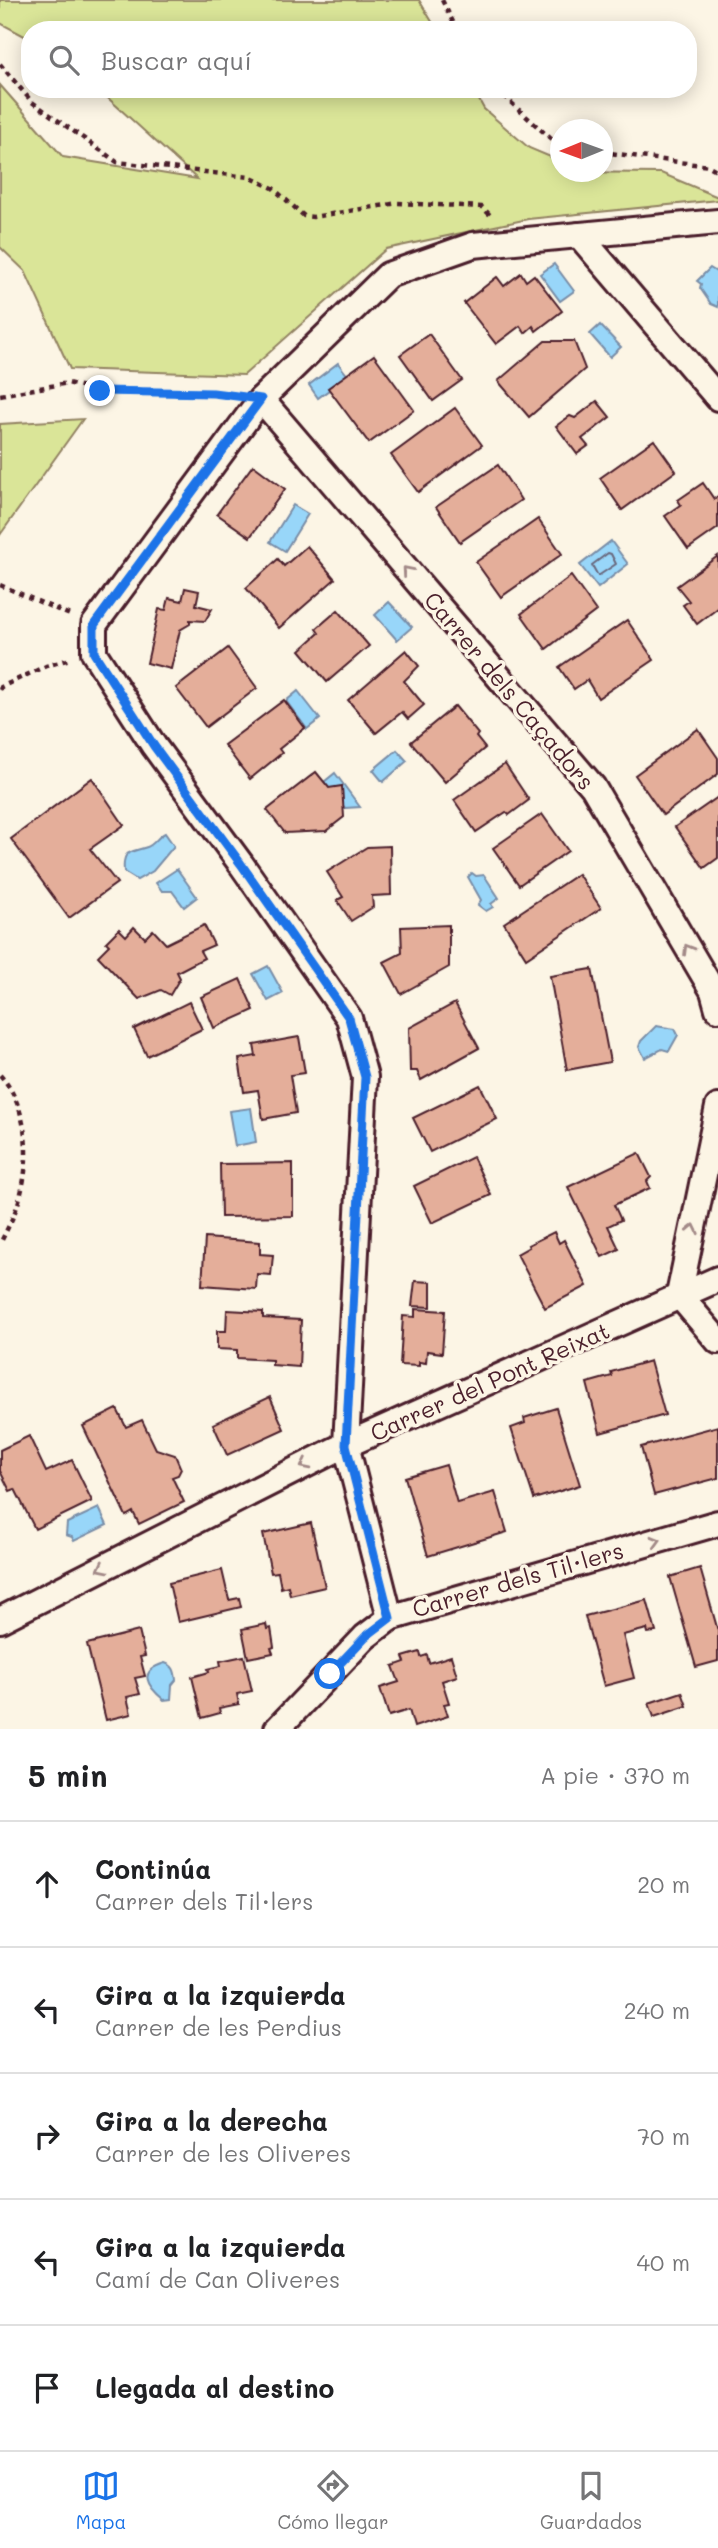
<!DOCTYPE html>
<html lang="es">
<meta charset="utf-8">
<style>
body{margin:0;font-family:Mali,sans-serif;background:#f6f6f6;color:#202124}
.compass{position:absolute;left:550px;top:119px;width:63px;height:63px;border-radius:50%;background:#fff;box-shadow:0 4px 18px #0003;rotate:269deg}
.stop{position:absolute;width:21px;height:21px;margin:-16px;border:5px solid #1a73e8;border-radius:50%;background:#fff}
.stop.end{background:#1a73e8;border-color:#fff;box-shadow:0 2px 7px #0008}
.list{margin:0;padding:0;list-style:none}
h2{display:flex;justify-content:space-between;align-items:center;height:91px;margin:0;padding:0 28px;font-size:30px}
h2 small{font-size:23px;font-weight:400;color:#757577}
.list li{display:grid;grid-template-columns:46px 1fr auto;gap:21px;align-items:center;box-sizing:border-box;height:126px;padding:0 28px;border-top:2px solid #e0e0e0}
.list b{display:block;font-size:26px;white-space:nowrap}
.list p{margin:0;font-size:23px;white-space:nowrap;color:#757577}
.list em{font-size:23px;font-style:normal;color:#757577}
.icon{flex:none;width:38px;height:38px;fill:none;stroke:currentColor;stroke-width:2;stroke-linecap:round;stroke-linejoin:round}
.map{position:relative;flex:none;width:718px;height:1729px;overflow:hidden}
.search{position:absolute;background:#fff;box-shadow:0 4px 18px #0003;left:21px;right:21px;top:21px;height:77px;display:flex;align-items:center;gap:18px;box-sizing:border-box;padding:0 24px;border-radius:28px;color:#757577;font-size:26px}
.sheet{height:721px;background:#fff}
nav{display:flex;justify-content:space-around;align-items:center;box-sizing:border-box;height:98px;border-top:2px solid #e0e0e0;background:#fff;font-size:19px;color:#757577}
nav a{display:grid;justify-items:center;gap:4px}
nav .on{color:#1a73e8}
.map>svg:first-child{display:block}
.green{fill:#dae598;stroke:#928262;stroke-width:2}
.water{fill:#98d6f9;stroke:#798da7;stroke-width:2}
.lines{fill:none;stroke-linecap:round;stroke-linejoin:round}
.shore{stroke:#69687d;stroke-width:2}
.building{fill:#e4ae9a;stroke:#4a1f2b;stroke-width:2}
.street-casing{stroke:#4a1f2b;stroke-width:30}
.path{stroke:#4a1f2b;stroke-width:4.5;stroke-dasharray:5 5;stroke-linecap:butt}
.street{stroke:#fcf5e5;stroke-width:24}
.oneway{stroke:#a38a88}
.route{stroke:#1a73e8;stroke-width:9}
.labels{text-anchor:middle;stroke-width:7;stroke-linejoin:round;paint-order:stroke}
.street-label{font-size:23px;fill:#4a1f2b;stroke:#fcf5e5}
</style>
<div class="map">
<svg width="718" height="1729" viewBox="0 0 718 1729">
<rect width="100%" height="100%" fill="#fcf5e5"/>
<filter id="ink" filterUnits="userSpaceOnUse"><feTurbulence type="fractalNoise" baseFrequency=".0143" numOctaves="2"/><feDisplacementMap in="SourceGraphic" scale="14" xChannelSelector="R" yChannelSelector="G"/><feConvolveMatrix kernelMatrix="1 2 1 2 8 2 1 2 1" color-interpolation-filters="sRGB"/></filter>
<g filter="url(#ink)">
<g class="green">
<polygon points="0,0 419,0 437,30 30,30 30,39 0,23"/>
<polygon points="0,85 63,157 197,179 98,89 473,89 484,109 529,148 560,161 560,172 661,173 718,197 718,200 528,219 386,249 244,375 70,369 25,271 0,247"/>
<polygon points="83,419 0,535 0,424"/>
</g>
<g class="water">
<polygon points="554,264 574,291 560,301 540,274"/>
<polygon points="710,268 718,273 718,307 711,304 700,288 701,284 697,281"/>
<polygon points="600,325 621,347 610,357 590,334"/>
<polygon points="338,363 348,376 318,398 309,385"/>
<polygon points="293,505 308,514 285,551 270,542"/>
<polygon points="611,541 628,564 598,588 580,565"/>
<polygon points="389,602 412,627 397,640 375,615"/>
<polygon points="298,691 320,719 307,729 286,701"/>
<polygon points="397,750 407,761 383,782 373,770"/>
<polygon points="335,773 360,807 345,808 324,782"/>
<path d="M165,833L174,846L153,871L137,880L124,872C122,849 130,853 147,847C154,845 158,836 165,833Z"/>
<polygon points="177,869 197,897 184,907 172,891 162,891 156,883"/>
<polygon points="472,873 476,876 484,875 499,898 491,904 493,907 486,911 478,905 481,900 468,877"/>
<polygon points="268,966 283,993 268,1001 253,974"/>
<polygon points="656,1026 675,1029 678,1035 669,1051 662,1049 645,1058 639,1047 641,1041"/>
<polygon points="251,1108 256,1142 235,1146 229,1111"/>
<polygon points="99,1508 107,1525 74,1541 72,1537 66,1535 67,1523"/>
<path d="M165,1663C174,1666 175,1671 176,1680L172,1685L171,1699L164,1700C147,1686 137,1671 165,1663Z"/>
</g>
<g class="lines">
<polygon class="shore" points="608,553 611,554 616,564 598,576 592,565"/>
</g>
<g class="building">
<polygon points="521,273 526,281 534,275 562,311 536,331 533,326 525,333 520,326 496,344 464,303 497,277 504,286"/>
<polygon points="429,334 462,380 433,401 400,355"/>
<polygon points="545,341 574,341 585,369 529,417 498,381"/>
<polygon points="374,355 414,410 369,443 328,388"/>
<polygon points="597,401 610,417 582,439 588,446 577,454 556,426 570,416 575,418"/>
<polygon points="455,408 482,445 418,492 391,455"/>
<polygon points="654,440 676,471 622,510 600,478"/>
<polygon points="253,465 285,489 250,537 217,514"/>
<polygon points="498,465 521,500 460,542 436,507"/>
<polygon points="703,483 714,499 718,496 718,528 688,549 665,516 681,505 678,500"/>
<polygon points="538,519 562,554 501,597 476,562"/>
<polygon points="307,546 335,579 279,628 246,588 278,559 284,566"/>
<polygon points="718,556 718,608 697,624 683,605 689,601 677,586"/>
<polygon points="571,576 596,611 546,649 521,614"/>
<polygon points="185,588 199,591 196,605 212,609 205,621 190,620 190,624 180,630 171,669 147,663 159,609 166,610 169,598 182,601"/>
<polygon points="338,610 369,646 327,682 300,650 319,633 316,629"/>
<polygon points="627,620 654,660 598,698 587,680 574,689 559,667"/>
<polygon points="228,648 257,688 206,727 176,688"/>
<polygon points="406,650 419,666 404,681 424,705 408,719 402,712 376,733 348,700"/>
<polygon points="284,700 305,728 279,749 282,753 250,779 224,745"/>
<polygon points="455,706 478,734 476,737 485,748 445,782 411,742"/>
<polygon points="698,729 718,758 718,774 663,815 635,775"/>
<polygon points="505,764 529,800 509,815 506,812 476,832 454,800"/>
<polygon points="316,772 329,788 342,786 344,817 326,831 285,833 267,810"/>
<polygon points="92,778 124,825 90,849 117,883 69,918 11,839"/>
<polygon points="718,797 718,858 704,868 675,827"/>
<polygon points="542,814 568,851 519,885 493,848"/>
<polygon points="390,846 391,895 372,896 373,907 351,921 337,900 343,897 327,872 367,847"/>
<polygon points="578,874 601,908 526,958 504,923"/>
<polygon points="204,925 214,945 200,951 204,958 177,972 180,978 170,995 161,990 139,999 98,956 109,945 106,942 119,929 126,936 134,927 145,938 153,930 166,944"/>
<polygon points="449,925 449,967 401,994 384,962 402,953 401,927"/>
<polygon points="592,969 610,1062 567,1070 550,976"/>
<polygon points="240,979 254,1010 214,1028 201,997"/>
<polygon points="189,1002 202,1029 147,1056 134,1029"/>
<polygon points="455,1003 479,1048 421,1080 417,1071 410,1071 409,1028"/>
<polygon points="299,1037 305,1073 290,1075 296,1113 263,1119 258,1090 244,1092 239,1059 256,1056 254,1045"/>
<polygon points="480,1085 497,1119 430,1152 413,1118"/>
<polygon points="639,1153 651,1177 647,1181 650,1188 614,1205 621,1220 608,1226 619,1249 602,1257 568,1187"/>
<polygon points="473,1157 491,1195 432,1223 414,1186"/>
<polygon points="293,1163 293,1216 221,1217 220,1164"/>
<polygon points="554,1232 559,1243 564,1240 587,1286 545,1308 517,1254 529,1247 528,1245"/>
<polygon points="205,1238 260,1242 260,1254 273,1255 271,1275 257,1274 256,1289 202,1285"/>
<polygon points="415,1281 431,1282 431,1307 412,1306"/>
<polygon points="415,1309 445,1311 442,1353 427,1351 426,1363 419,1362 419,1366 400,1365 403,1316 415,1317"/>
<polygon points="227,1310 263,1312 263,1318 301,1320 299,1367 272,1365 272,1360 237,1358 237,1350 217,1349 217,1331 226,1331"/>
<polygon points="650,1361 665,1415 600,1433 587,1383 612,1376 611,1372"/>
<polygon points="270,1397 284,1429 227,1455 213,1424"/>
<polygon points="556,1408 580,1485 534,1499 511,1428 525,1423 524,1418"/>
<polygon points="117,1409 126,1427 142,1420 156,1449 175,1455 181,1469 178,1475 172,1477 184,1502 139,1524 133,1512 126,1516 83,1426"/>
<polygon points="718,1426 718,1478 654,1495 641,1447"/>
<polygon points="29,1436 46,1472 72,1460 92,1501 35,1529 15,1489 10,1491 0,1471 0,1450"/>
<polygon points="446,1465 457,1503 495,1492 507,1532 428,1556 405,1477"/>
<polygon points="311,1523 325,1587 290,1595 288,1586 281,1588 278,1572 271,1573 263,1534"/>
<polygon points="700,1568 718,1631 718,1661 696,1667 670,1577"/>
<polygon points="222,1570 229,1600 239,1598 241,1607 178,1622 169,1583"/>
<polygon points="647,1600 656,1632 648,1633 647,1629 623,1635 634,1678 604,1686 585,1616"/>
<polygon points="266,1624 267,1629 271,1628 274,1647 271,1648 273,1653 248,1658 242,1629"/>
<polygon points="139,1631 145,1656 140,1657 145,1676 135,1678 140,1694 127,1697 131,1714 106,1720 87,1644"/>
<polygon points="420,1652 421,1657 427,1655 429,1663 451,1656 457,1676 442,1681 449,1703 444,1704 448,1716 414,1727 409,1710 389,1716 380,1688 399,1682 393,1666 405,1662 403,1657"/>
<polygon points="244,1656 252,1691 237,1694 239,1704 219,1708 220,1713 202,1718 192,1677 209,1672 208,1669 221,1666 220,1661"/>
<polygon points="682,1692 687,1706 654,1717 649,1703"/>
</g>
<g class="lines">
<g class="street-casing">
<g id="street">
<polyline points="579,235 718,398"/>
<polyline points="261,399 593,787 713,991 718,1009"/>
<polyline points="679,1295 718,1107"/>
<polyline points="679,1295 718,1341"/>
<polyline points="390,1618 346,1445 365,1077 349,1018 241,864 154,746 94,653 94,625 261,399 388,275 473,245 718,222"/>
<polyline points="0,1620 335,1450 718,1279"/>
<polyline points="277,1729 365,1637 390,1618 718,1523"/>
</g>
</g>
<g class="path">
<polyline points="442,0 457,30"/>
<polyline points="0,64 32,102 117,162 249,177 273,188 304,216 313,217 398,203 482,207 491,216"/>
<polyline points="496,89 560,147"/>
<polyline points="602,152 709,166 718,171"/>
<polyline points="0,395 68,383 100,391 213,393 232,395"/>
<polyline points="0,585 70,615"/>
<polyline points="0,690 1,687 46,666 70,659"/>
<path d="M0,1075C27,1105 31,1155 21,1193C17,1211 8,1227 0,1244"/>
</g>
<use href="#street" class="street"/>
</g>
<defs><path id="oneway-chevron" d="M-2-3.5L2.5 0L-2 3.5" fill="none" stroke-width="1.6" stroke-linecap="round" stroke-linejoin="round" transform="scale(1.75)"/></defs>
<g class="oneway">
<use href="#oneway-chevron" transform="translate(407 571) rotate(-131)"/>
<use href="#oneway-chevron" transform="translate(688 949) rotate(-121)"/>
<use href="#oneway-chevron" transform="translate(693 1229) rotate(-78)"/>
<use href="#oneway-chevron" transform="translate(305 1465) rotate(153)"/>
<use href="#oneway-chevron" transform="translate(656 1541) rotate(-16)"/>
<use href="#oneway-chevron" transform="translate(102 1568) rotate(153)"/>
</g>
</g>
<g class="lines" filter="url(#ink)">
<polyline class="route" points="100,391 213,393 261,399 94,625 94,653 154,746 241,864 349,1018 365,1077 346,1445 390,1618 365,1637 330,1674"/>
</g>
<g class="labels">
<g class="street-label">
<text transform="translate(509 691) rotate(50)" y="8">Carrer dels Caçadors</text>
<text transform="translate(490 1382) rotate(-24)" y="8">Carrer del Pont Reixat</text>
<text transform="translate(518 1580) rotate(-16)" y="8">Carrer dels Til·lers</text>
</g>
</g>
</svg>
<svg class="compass" viewBox="-18 -18 36 36"><path d="M0-13l5 13h-10z" fill="#e53935"/><path d="M0 13l5-13h-10z" fill="#757577"/></svg>
<div class="stop" style="left:330px;top:1674px"></div>
<div class="stop end" style="left:100px;top:391px"></div>
<div class="search"><svg class="icon" aria-label="search" viewBox="0 0 24 24"><circle cx="10" cy="10" r="6"/><path d="M15 15l6 6"/></svg>Buscar aquí</div>
</div>
<section class="sheet">
<h2>5 min<small>A pie · 370 m</small></h2>
<ul class="list">
<li><svg class="icon" aria-label="ahead" viewBox="0 0 24 24"><path d="M12 20V5M6 11l6-6 6 6"/></svg><div><b>Continúa</b><p>Carrer dels Til·lers</p></div><em>20 m</em></li>
<li><svg class="icon" aria-label="left" viewBox="0 0 24 24"><path d="M17 20v-9H6M10 6l-5 5 5 5"/></svg><div><b>Gira a la izquierda</b><p>Carrer de les Perdius</p></div><em>240 m</em></li>
<li><svg class="icon" aria-label="right" viewBox="0 0 24 24"><path d="M7 20v-9h11M14 6l5 5-5 5"/></svg><div><b>Gira a la derecha</b><p>Carrer de les Oliveres</p></div><em>70 m</em></li>
<li><svg class="icon" aria-label="left" viewBox="0 0 24 24"><path d="M17 20v-9H6M10 6l-5 5 5 5"/></svg><div><b>Gira a la izquierda</b><p>Camí de Can Oliveres</p></div><em>40 m</em></li>
<li><svg class="icon" aria-label="arrive" viewBox="0 0 24 24"><path d="M6 21V4h12l-3 4 3 4H6"/></svg><div><b>Llegada al destino</b></div></li>
</ul>
</section>
<nav>
<a class="on"><svg class="icon" aria-label="map" viewBox="0 0 24 24"><path d="M3 6l6-2 6 2 6-2v14l-6 2-6-2-6 2zM9 4v14M15 6v14"/></svg>Mapa</a>
<a><svg class="icon" aria-label="directions" viewBox="0 0 24 24"><path d="M12 3l9 9-9 9-9-9zM9 14v-3h6M13 9l2 2-2 2"/></svg>Cómo llegar</a>
<a><svg class="icon" aria-label="saved" viewBox="0 0 24 24"><path d="M7 4h10v16l-5-4-5 4z"/></svg>Guardados</a>
</nav>
